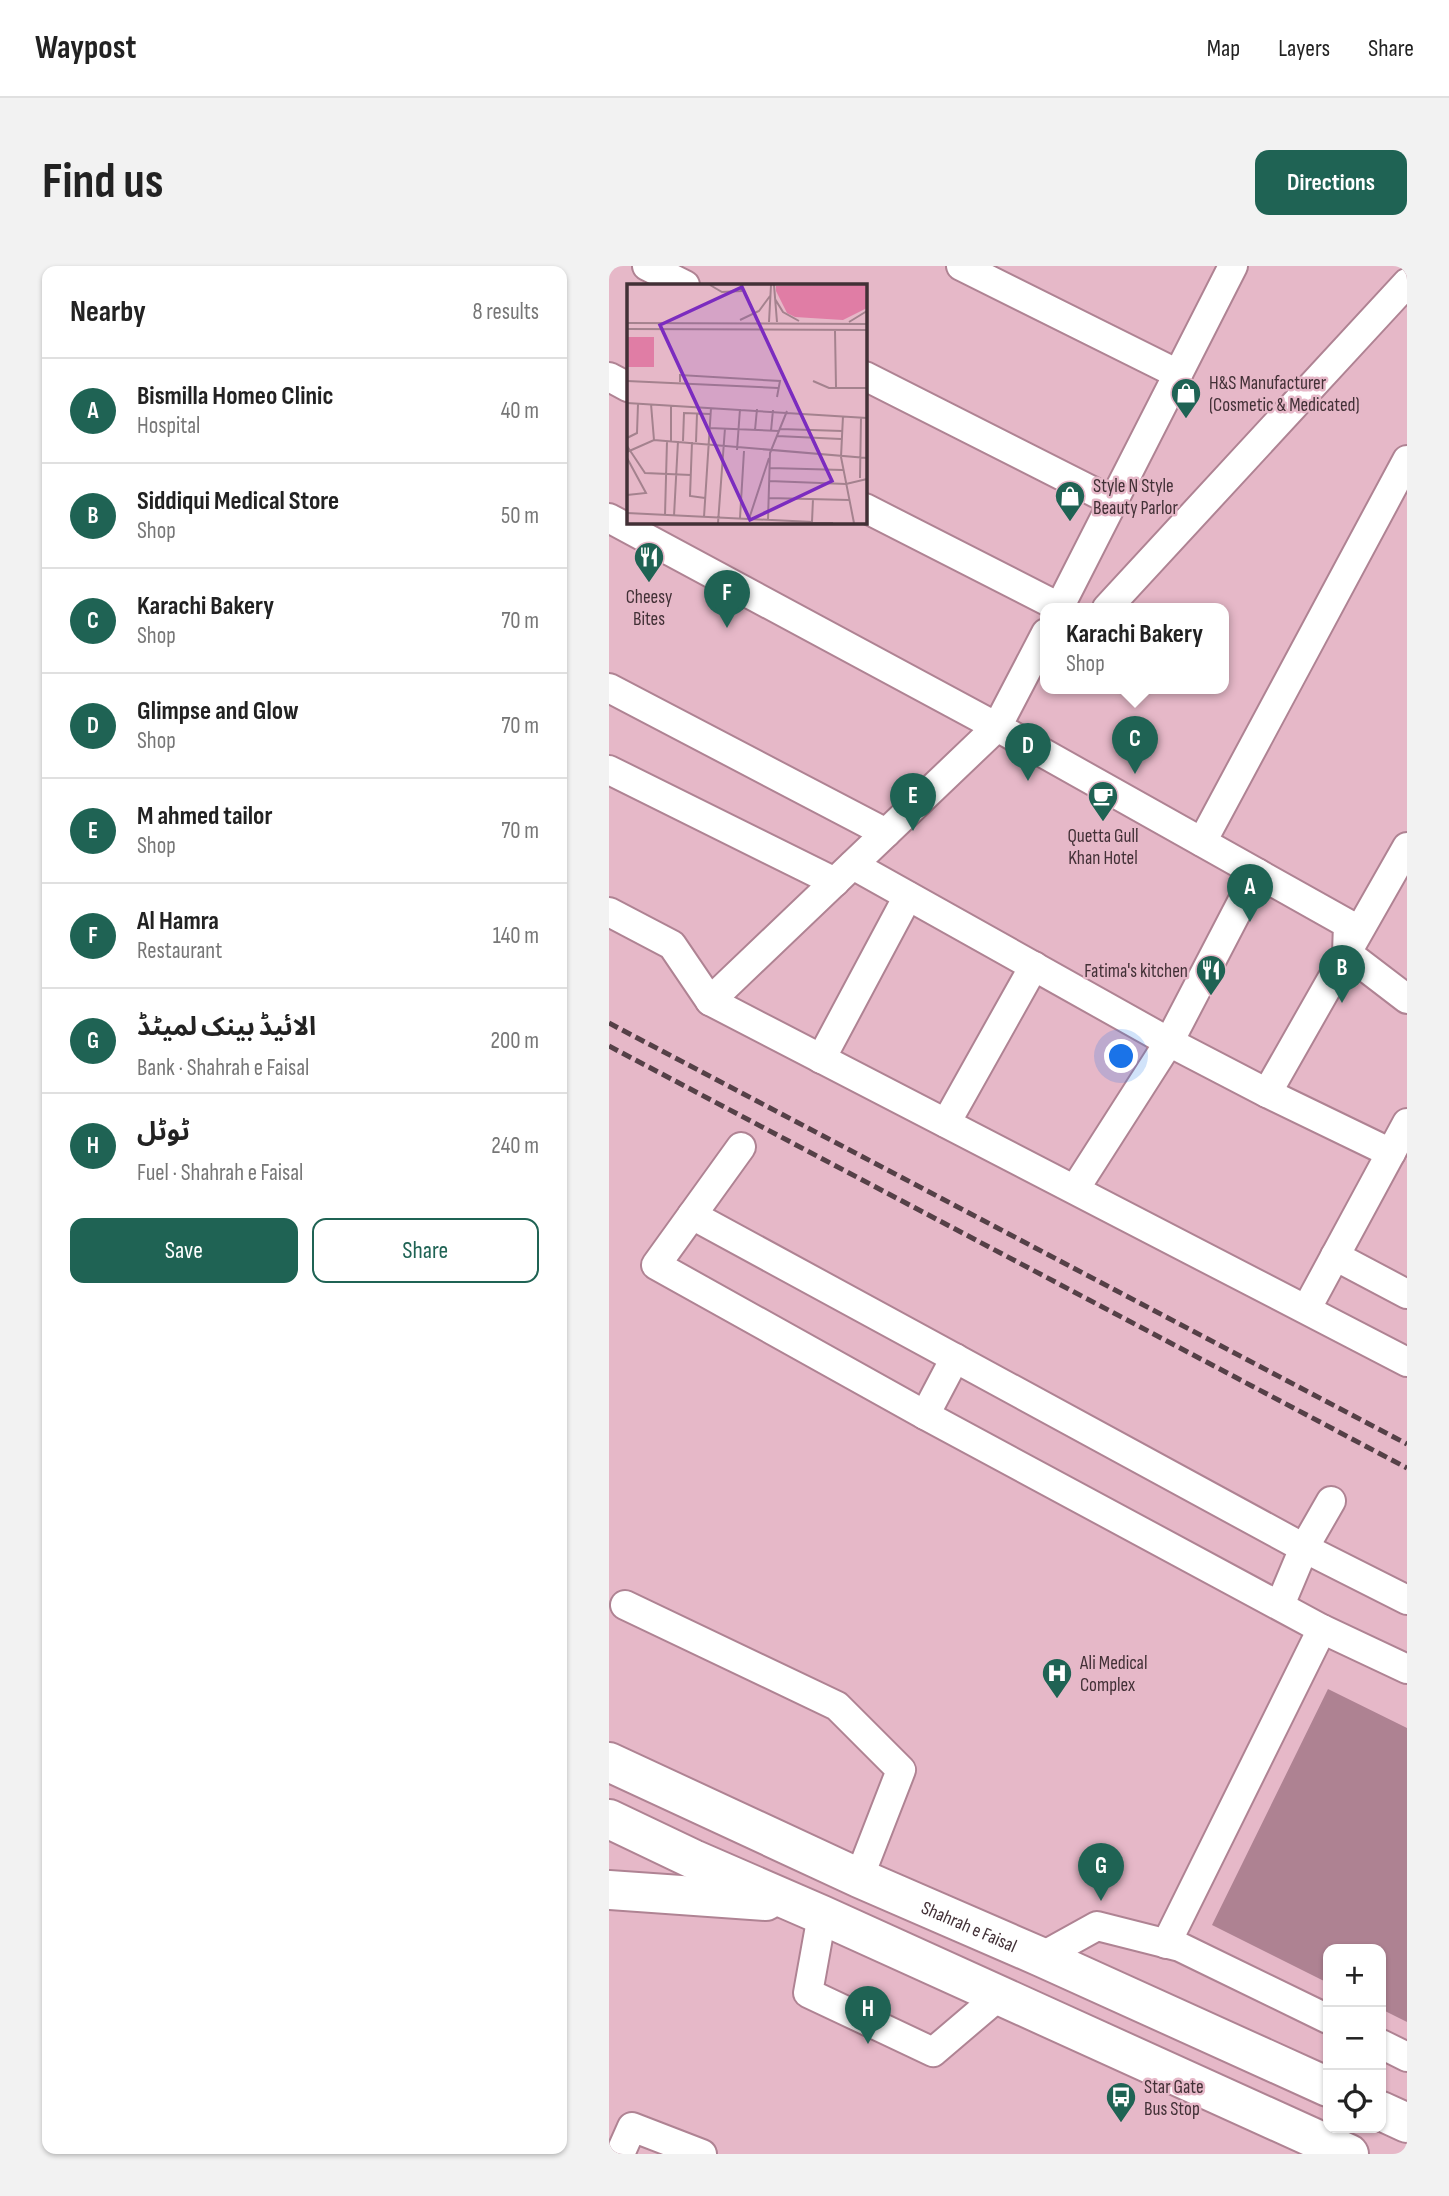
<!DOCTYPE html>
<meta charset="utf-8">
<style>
body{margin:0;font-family:"Sofia Sans Condensed","Noto Sans Arabic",sans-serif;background:#f2f2f2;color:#222}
.controls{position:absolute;right:21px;bottom:21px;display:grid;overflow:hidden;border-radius:14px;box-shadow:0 2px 5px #0004}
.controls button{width:63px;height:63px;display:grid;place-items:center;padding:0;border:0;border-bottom:2px solid #e0e0e0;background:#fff;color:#222;font:35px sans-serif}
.you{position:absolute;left:513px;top:791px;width:24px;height:24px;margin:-18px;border:5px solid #fff;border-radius:50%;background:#1a73e8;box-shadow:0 0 0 10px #1a73e833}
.badge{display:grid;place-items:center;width:46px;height:46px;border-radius:50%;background:#1f6354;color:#fff;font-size:23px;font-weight:700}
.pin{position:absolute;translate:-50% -58px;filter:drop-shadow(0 2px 4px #0008)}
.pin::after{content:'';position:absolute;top:37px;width:24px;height:21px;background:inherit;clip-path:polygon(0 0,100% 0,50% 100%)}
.popup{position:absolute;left:431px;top:337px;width:189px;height:91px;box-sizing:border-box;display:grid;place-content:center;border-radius:14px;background:#fff;filter:drop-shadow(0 2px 5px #0005);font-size:23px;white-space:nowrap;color:#767676}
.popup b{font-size:26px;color:#222}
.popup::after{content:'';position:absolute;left:50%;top:100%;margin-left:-14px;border:14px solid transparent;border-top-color:#fff}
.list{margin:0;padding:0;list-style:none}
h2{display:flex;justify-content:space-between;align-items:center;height:91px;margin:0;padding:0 28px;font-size:30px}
h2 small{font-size:23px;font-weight:400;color:#767676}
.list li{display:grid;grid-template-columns:46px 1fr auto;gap:21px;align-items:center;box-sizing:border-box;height:105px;padding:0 28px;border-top:2px solid #e0e0e0}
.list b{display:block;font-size:26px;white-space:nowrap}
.list p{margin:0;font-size:23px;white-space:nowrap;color:#767676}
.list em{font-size:23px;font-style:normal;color:#767676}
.actions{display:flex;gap:14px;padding:21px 28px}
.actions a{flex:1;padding:16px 0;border:2px solid #1f6354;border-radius:14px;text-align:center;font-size:24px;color:#1f6354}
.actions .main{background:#1f6354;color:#fff}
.icon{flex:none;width:38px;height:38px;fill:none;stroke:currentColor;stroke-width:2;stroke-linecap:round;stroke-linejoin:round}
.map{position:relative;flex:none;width:798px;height:1888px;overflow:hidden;border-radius:14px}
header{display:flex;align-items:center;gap:42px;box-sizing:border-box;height:98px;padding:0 35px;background:#fff;border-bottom:2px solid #e0e0e0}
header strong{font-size:33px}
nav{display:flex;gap:38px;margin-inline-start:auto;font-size:24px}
.intro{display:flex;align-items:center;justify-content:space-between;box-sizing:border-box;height:168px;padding:0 42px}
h1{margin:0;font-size:49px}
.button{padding:18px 32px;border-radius:14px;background:#1f6354;color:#fff;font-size:24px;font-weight:700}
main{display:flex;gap:42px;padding:0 42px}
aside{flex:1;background:#fff;border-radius:14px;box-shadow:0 2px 5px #0004}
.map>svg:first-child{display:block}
.building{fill:#ae8292}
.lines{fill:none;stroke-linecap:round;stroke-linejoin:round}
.minor-casing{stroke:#af8393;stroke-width:32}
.highway-casing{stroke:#af8393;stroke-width:42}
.minor{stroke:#fff;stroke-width:28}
.highway{stroke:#fff;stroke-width:38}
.rail{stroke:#554047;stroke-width:5;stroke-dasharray:10 5;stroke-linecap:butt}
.labels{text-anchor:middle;stroke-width:5;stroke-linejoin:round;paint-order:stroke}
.poi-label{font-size:19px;fill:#423036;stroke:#e6b8c8;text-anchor:start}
.street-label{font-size:19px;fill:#423036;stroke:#e6b8c8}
.inset-road{fill:none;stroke:#a4828e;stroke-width:2}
.view{fill:#7b2cbf;fill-opacity:0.15;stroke:#7b2cbf;stroke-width:3.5}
.inset-edge{fill:none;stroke:#423036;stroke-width:3.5}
</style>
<header>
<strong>Waypost</strong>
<nav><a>Map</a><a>Layers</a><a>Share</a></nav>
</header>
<div class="intro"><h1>Find us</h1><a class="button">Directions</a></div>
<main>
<aside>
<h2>Nearby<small>8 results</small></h2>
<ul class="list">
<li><span class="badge">A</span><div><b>Bismilla Homeo Clinic</b><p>Hospital</p></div><em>40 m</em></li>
<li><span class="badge">B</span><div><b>Siddiqui Medical Store</b><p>Shop</p></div><em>50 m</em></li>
<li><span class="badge">C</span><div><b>Karachi Bakery</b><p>Shop</p></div><em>70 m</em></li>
<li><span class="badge">D</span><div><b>Glimpse and Glow</b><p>Shop</p></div><em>70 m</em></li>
<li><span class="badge">E</span><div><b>M ahmed tailor</b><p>Shop</p></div><em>70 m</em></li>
<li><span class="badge">F</span><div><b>Al Hamra</b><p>Restaurant</p></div><em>140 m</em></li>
<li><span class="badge">G</span><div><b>الائیڈ بینک لمیٹڈ</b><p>Bank · Shahrah e Faisal</p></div><em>200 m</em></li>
<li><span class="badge">H</span><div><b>ٹوٹل</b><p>Fuel · Shahrah e Faisal</p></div><em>240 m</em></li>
</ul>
<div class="actions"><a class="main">Save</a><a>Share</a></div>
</aside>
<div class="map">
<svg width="798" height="1888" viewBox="0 0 798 1888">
<rect width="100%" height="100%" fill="#e6b8c8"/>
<polygon class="building" points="719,1423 798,1462 798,1756 772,1743 772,1683 719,1683 719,1717 603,1659"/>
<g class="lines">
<g class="minor-casing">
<g id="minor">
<polyline points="38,0 76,19"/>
<polyline points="352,0 569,108"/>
<polyline points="256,110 503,235"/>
<polyline points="0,111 19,121"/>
<polyline points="256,242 450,341"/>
<polyline points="0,252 388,461 739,658 738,687 798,733"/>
<polyline points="450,342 624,0"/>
<polyline points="498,342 798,17"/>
<polyline points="0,422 277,567"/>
<polyline points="0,504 226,616"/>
<polyline points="593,576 798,194"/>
<polyline points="244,599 560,776 658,827 782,887"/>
<polyline points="0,646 63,679 101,735 798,1096"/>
<polyline points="101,735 388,461 437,367"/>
<polyline points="212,793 299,630"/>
<polyline points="658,827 798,581"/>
<polyline points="337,857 425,700"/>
<polyline points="132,881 47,999 316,1149 713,1363 798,1403"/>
<polyline points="466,923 560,776 648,607"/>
<polyline points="83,949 695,1282 798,1334"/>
<polyline points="726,990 798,1028"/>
<polyline points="698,1042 798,857"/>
<polyline points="316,1149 346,1092"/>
<polyline points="16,1339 228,1440 292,1504 250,1612"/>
<polyline points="671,1339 695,1282 722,1235"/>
<polyline points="213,1649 199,1727 324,1786 391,1729"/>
<polyline points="557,1678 713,1363"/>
<polyline points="432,1691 488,1660 571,1681 719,1753"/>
<polyline points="772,1778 798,1791"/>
<polyline points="11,1888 23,1861 93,1888"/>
</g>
</g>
<g class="highway-casing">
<g id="highway">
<path id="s1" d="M0,1496L250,1612L432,1691L719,1821"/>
<polyline points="0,1553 84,1593 213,1649 740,1888"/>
<polyline points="0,1624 157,1635"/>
<polyline points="772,1845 798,1857"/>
</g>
</g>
<use href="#minor" class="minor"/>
<use href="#highway" class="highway"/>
<g class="rail">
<polyline points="0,757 798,1178"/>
<polyline points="0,780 798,1202"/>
</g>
</g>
<defs>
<g id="shop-pin" transform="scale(1.575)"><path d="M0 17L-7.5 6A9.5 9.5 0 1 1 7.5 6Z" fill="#1f6354" stroke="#e6b8c8"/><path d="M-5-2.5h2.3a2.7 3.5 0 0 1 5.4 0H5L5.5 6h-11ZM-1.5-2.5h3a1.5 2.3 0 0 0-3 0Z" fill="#fff"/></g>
<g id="restaurant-pin" transform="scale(1.575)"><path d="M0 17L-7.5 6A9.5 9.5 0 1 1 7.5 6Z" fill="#1f6354" stroke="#e6b8c8"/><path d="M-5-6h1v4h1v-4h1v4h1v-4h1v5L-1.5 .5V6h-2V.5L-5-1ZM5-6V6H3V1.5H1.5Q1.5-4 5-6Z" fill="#fff"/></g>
<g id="cafe-pin" transform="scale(1.575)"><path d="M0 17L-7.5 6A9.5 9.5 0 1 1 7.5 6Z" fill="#1f6354" stroke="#e6b8c8"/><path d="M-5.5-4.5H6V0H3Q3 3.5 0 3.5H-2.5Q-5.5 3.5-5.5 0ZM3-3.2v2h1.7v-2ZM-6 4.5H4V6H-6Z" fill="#fff"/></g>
<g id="hospital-pin" transform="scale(1.575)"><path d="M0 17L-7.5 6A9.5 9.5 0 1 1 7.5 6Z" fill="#1f6354" stroke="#e6b8c8"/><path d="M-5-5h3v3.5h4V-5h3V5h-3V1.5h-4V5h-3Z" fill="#fff"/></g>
<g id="bus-pin" transform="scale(1.575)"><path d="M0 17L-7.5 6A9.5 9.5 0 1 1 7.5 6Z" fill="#1f6354" stroke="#e6b8c8"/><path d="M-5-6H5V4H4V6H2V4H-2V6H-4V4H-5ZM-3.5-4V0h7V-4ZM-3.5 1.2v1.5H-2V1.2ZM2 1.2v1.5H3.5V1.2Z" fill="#fff"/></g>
</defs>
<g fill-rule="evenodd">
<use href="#shop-pin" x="577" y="127"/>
<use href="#shop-pin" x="461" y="230"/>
<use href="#restaurant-pin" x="40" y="291"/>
<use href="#cafe-pin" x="494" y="530"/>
<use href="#restaurant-pin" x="602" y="704"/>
<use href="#hospital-pin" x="448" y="1407"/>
<use href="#bus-pin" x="512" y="1831"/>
</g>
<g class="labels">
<g class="poi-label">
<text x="600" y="123">H&amp;S Manufacturer<tspan x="600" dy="22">(Cosmetic &amp; Medicated)</tspan></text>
<text x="484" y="226">Style N Style<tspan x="484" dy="22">Beauty Parlor</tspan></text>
<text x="40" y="337" text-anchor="middle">Cheesy<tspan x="40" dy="22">Bites</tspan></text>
<text x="494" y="576" text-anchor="middle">Quetta Gull<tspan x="494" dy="22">Khan Hotel</tspan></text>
<text x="579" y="711" text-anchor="end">Fatima's kitchen</text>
<text x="471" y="1403">Ali Medical<tspan x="471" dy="22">Complex</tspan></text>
<text x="535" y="1827">Star Gate<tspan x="535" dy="22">Bus Stop</tspan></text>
</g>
<g class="street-label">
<text dy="7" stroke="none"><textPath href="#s1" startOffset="396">Shahrah e Faisal</textPath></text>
</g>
</g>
<g transform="translate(18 18)">
<rect width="240" height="240" fill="#e6b8c8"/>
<path d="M240,1V24L216,36L168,33L160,29L149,7V2ZM0,53H27V83H0Z" fill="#e07da5"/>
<path class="inset-road" d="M83,1L95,8L114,7V1M147,1L150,38M148,15L156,28L172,37M113,36L132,27L143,12M142,38L144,1M222,38L240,27M0,39L240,40M0,45L240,46M208,47L209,103M0,97L151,104M186,97L202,104H240M53,98V91L153,97L150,113M0,119L240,134M24,120L27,156M216,132L214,173L227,239M82,144L152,147M153,145L215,147M128,146L130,125M144,147L146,126M150,152L214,155M0,154L10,149L11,120M44,157V121M56,157L57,129L83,130M65,158L63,212L78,214M69,158L70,130M0,162L18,189L64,191M110,166L113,125M0,168L27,156L240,174M0,174L19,209L0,211M143,184L216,186M233,194L234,133M142,197L219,200L240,195M142,214L222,216M0,229L206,239M38,231L40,157M47,232L51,157M77,233L84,124M113,234L117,167M122,235L142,174M141,236L143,169L160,127M185,238L186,215M91,239L98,144"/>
<path class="view" d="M115,3L205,197L123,236L33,41Z"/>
<rect width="240" height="240" class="inset-edge"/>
</g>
</svg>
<div class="controls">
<button>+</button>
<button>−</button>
<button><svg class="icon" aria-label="locate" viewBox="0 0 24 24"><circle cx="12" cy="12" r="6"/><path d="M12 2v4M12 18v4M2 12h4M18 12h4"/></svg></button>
</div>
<div class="you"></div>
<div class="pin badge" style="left:641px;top:656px">A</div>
<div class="pin badge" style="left:733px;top:737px">B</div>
<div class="pin badge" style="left:526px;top:508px">C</div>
<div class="popup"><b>Karachi Bakery</b>Shop</div>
<div class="pin badge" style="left:419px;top:515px">D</div>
<div class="pin badge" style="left:304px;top:565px">E</div>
<div class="pin badge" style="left:118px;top:362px">F</div>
<div class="pin badge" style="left:492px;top:1635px">G</div>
<div class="pin badge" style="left:259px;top:1778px">H</div>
</div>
</main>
